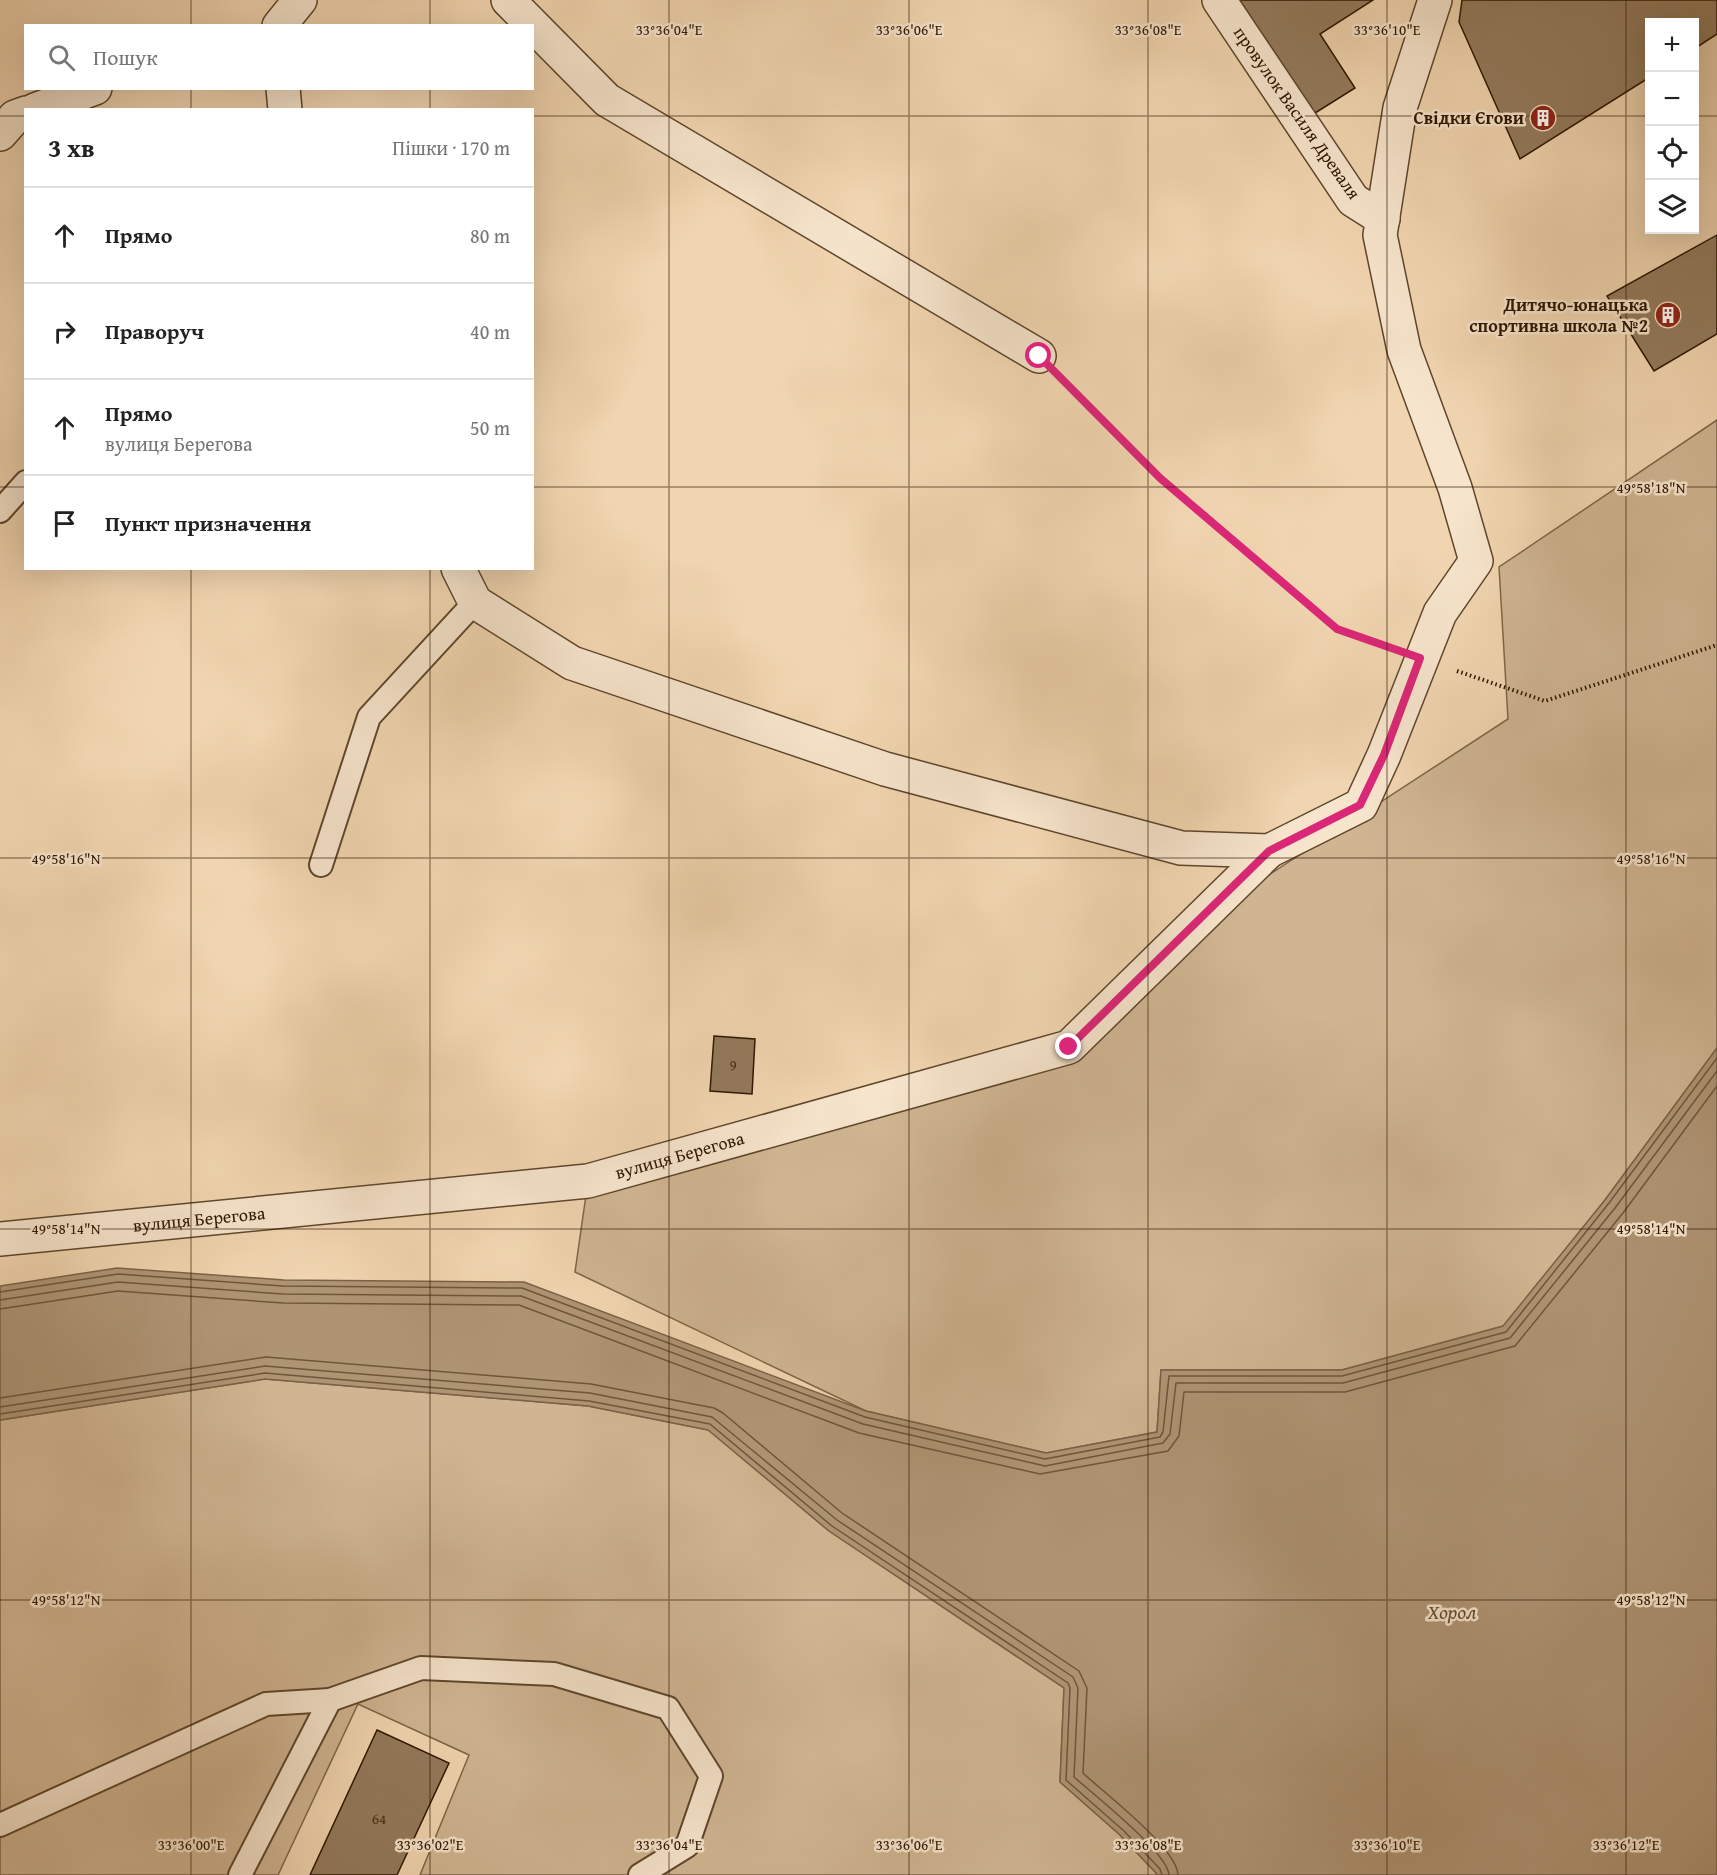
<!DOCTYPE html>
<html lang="uk">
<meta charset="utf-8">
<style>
body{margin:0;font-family:"Gentium Book Plus",serif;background:#f6f6f6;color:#222}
.controls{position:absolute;right:18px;top:18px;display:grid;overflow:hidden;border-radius:0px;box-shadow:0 6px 24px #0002}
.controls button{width:54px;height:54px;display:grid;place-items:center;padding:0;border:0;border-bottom:2px solid #e0e0e0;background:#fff;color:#222;font:30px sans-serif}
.stop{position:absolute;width:18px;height:18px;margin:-14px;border:4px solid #db2777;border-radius:50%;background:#fff}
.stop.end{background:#db2777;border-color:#fff;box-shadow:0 2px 6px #0008}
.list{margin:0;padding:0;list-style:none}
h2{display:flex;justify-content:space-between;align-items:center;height:78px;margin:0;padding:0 24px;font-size:26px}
h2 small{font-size:20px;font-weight:400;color:#767676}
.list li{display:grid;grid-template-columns:39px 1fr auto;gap:18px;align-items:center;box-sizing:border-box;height:96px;padding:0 24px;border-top:2px solid #e0e0e0}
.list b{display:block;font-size:22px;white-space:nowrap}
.list p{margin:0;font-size:20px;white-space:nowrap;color:#767676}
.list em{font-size:20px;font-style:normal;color:#767676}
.icon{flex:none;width:33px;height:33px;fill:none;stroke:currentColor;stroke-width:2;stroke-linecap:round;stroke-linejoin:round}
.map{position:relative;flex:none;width:1717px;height:1875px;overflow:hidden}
.search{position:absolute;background:#fff;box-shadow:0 6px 24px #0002;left:24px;top:24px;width:510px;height:66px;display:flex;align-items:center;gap:15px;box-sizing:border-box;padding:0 21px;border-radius:0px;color:#767676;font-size:22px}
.panel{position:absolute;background:#fff;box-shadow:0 6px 24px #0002;left:24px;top:108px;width:510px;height:462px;border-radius:0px}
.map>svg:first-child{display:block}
.green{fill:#d0b592;stroke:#7f6649;stroke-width:1.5}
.water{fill:#af9474;stroke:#7b6246;stroke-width:1.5}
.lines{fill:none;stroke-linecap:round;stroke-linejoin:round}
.shore{stroke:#6e563a;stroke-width:1.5}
.building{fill:#937a5c;stroke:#2e1700;stroke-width:1.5}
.service-casing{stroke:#5f462c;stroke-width:26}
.minor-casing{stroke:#5f462c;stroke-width:36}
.path{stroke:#2e1700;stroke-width:4;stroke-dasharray:1.5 3;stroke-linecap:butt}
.service{stroke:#f6e4cc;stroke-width:22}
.minor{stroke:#f6e4cc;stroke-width:33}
.route{stroke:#db2777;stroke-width:8}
.ticks{fill:none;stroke:#2e1700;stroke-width:1.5;stroke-opacity:0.45}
.labels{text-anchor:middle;stroke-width:5;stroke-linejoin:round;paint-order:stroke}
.number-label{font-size:15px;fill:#473017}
.street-label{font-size:18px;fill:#2e1700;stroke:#f6e4cc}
.poi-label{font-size:18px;font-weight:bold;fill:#2e1700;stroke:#f6e4cc;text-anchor:end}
.water-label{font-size:20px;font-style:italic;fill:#62492e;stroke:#f6e4cc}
.ticks-label{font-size:15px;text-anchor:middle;fill:#2e1700;stroke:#f6e4cc;stroke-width:5;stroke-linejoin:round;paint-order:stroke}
</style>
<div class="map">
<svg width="1717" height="1875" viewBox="0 0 1717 1875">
<rect width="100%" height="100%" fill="#f1d5b0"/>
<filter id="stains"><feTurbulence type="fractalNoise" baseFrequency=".00333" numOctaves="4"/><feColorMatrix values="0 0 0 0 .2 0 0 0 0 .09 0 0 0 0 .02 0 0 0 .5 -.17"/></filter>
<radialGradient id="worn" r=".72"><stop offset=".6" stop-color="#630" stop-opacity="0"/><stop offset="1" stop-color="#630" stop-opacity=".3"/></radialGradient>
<g class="green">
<polygon points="1717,420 1717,1048 1605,1200 1504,1326 1342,1370 1161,1370 1157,1432 1046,1453 866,1411 575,1272 588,1181 1069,1047 1261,880 1508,719 1499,567"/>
<polygon points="265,1379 588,1406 709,1430 829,1531 1064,1688 1060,1782 1120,1835 1158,1875 420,1875 469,1755 358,1704 278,1875 0,1875 0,1420"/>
</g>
<polygon class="water" points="1717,1048 1717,1875 1158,1875 1120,1835 1060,1782 1064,1688 829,1531 708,1430 588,1406 265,1379 0,1420 0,1286 117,1268 284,1280 524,1282 866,1411 1046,1453 1157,1432 1161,1370 1342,1370 1503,1326 1605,1200"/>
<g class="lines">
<g class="shore">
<polyline points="0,1292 118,1274 283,1286 522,1288 865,1417 1045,1459 1160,1437 1163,1432 1169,1376 1342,1376 1506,1332 1609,1203 1717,1058"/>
<polyline points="0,1300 118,1282 283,1294 521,1296 863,1424 1045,1466 1163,1443 1170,1434 1176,1383 1343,1383 1510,1338 1615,1208 1717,1071"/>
<polyline points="0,1309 118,1291 283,1303 519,1305 859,1433 1040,1474 1168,1451 1179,1436 1184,1392 1345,1392 1515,1346 1623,1213 1717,1086"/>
<path d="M0,1398L266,1357L591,1384L714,1408L723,1413L842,1513L1079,1671L1087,1688L1083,1773C1104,1793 1177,1848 1178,1875"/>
<path d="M0,1407L265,1366L590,1393L712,1417L837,1520L1073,1677L1078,1688L1074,1777C1093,1794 1168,1853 1169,1875"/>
<polyline points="0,1414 265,1373 589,1401 710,1424 832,1526 1068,1683 1070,1688 1066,1780 1124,1831 1160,1869 1162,1875"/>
</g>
</g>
<g class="building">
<polygon points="1237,0 1373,0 1320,34 1355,88 1312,115"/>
<polygon points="1462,0 1717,0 1717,34 1694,49 1694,22 1650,22 1650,77 1520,159 1459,22"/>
<polygon points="1717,235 1717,334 1654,371 1607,296"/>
<polygon points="714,1036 755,1039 752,1094 710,1091"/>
<polygon points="377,1730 449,1763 397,1875 310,1875"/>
</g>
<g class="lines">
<g class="service-casing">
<g id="service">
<polyline points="0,511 26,482"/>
<polyline points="321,865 369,717 475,602"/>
<polyline points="0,1825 266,1704 330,1700"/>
<polyline points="240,1875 330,1700 421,1668 554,1674 668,1708 711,1776 687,1846 640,1875"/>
</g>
</g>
<g class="minor-casing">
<g id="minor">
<polyline points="508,0 607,100 1039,356"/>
<polyline points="1219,0 1353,200 1383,219"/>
<polyline points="279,26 300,0"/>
<polyline points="283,88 285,110"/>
<polyline points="35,110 95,88"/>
<polyline points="0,134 15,117 26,113"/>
<polyline points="458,568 475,602 572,663 885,769 1181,848 1269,851 1361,805 1384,755 1440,613 1476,561 1455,488 1404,350 1380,235 1400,108 1435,0"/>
<path id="s1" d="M0,1239L588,1181L1069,1047L1269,851"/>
</g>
</g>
<g class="path">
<polyline points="1065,382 1160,478 1337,629 1388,647"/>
<polyline points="1457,671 1545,701 1717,645"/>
</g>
<use href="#service" class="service"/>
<use href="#minor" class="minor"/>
</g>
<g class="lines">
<polyline class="route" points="1039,356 1160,478 1337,629 1420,658 1384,755 1360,805 1269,851 1069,1047"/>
</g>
<path class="ticks" d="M191,0V26M430,0V26M669,0V1875M909,0V1875M1148,0V1875M1387,0V1875M1626,0V1875M191,88V110M430,88V110M0,116H26M532,116H1650M1694,116H1717M0,487H26M532,487H1717M191,568V1875M430,568V1875M0,858H1717M0,1229H1717M0,1600H1717"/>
<defs>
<g id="building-disc" transform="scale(1.35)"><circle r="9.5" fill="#8f2418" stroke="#f6e4cc"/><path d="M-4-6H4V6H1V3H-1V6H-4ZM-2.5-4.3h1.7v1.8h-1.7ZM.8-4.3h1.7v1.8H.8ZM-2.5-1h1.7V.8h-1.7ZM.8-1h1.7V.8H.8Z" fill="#fff"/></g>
</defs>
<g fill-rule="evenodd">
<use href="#building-disc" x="1543" y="118"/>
<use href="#building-disc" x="1668" y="315"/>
</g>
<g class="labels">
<g class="number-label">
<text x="733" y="1070">9</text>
<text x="379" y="1824">64</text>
</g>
<g class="street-label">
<text transform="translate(1297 113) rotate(55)" y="6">провулок Василя Древаля</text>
<text dy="6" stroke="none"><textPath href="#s1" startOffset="686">вулиця Берегова</textPath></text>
<text dy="6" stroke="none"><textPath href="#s1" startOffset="200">вулиця Берегова</textPath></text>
</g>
<g class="poi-label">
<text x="1524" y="124">Свідки Єгови</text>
<text x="1648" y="311">Дитячо-юнацька<tspan x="1648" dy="21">спортивна школа №2</tspan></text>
</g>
<g class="water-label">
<text x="1452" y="1619">Хорол</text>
</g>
</g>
<g class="ticks-label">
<text x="669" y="35">33°36'04"E</text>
<text x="909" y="35">33°36'06"E</text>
<text x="1148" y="35">33°36'08"E</text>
<text x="1387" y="35">33°36'10"E</text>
<text x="1651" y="493">49°58'18"N</text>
<text x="66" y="864">49°58'16"N</text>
<text x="1651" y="864">49°58'16"N</text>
<text x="66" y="1234">49°58'14"N</text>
<text x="1651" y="1234">49°58'14"N</text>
<text x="66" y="1605">49°58'12"N</text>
<text x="1651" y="1605">49°58'12"N</text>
<text x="191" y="1850">33°36'00"E</text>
<text x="430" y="1850">33°36'02"E</text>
<text x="669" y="1850">33°36'04"E</text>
<text x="909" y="1850">33°36'06"E</text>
<text x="1148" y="1850">33°36'08"E</text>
<text x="1387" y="1850">33°36'10"E</text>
<text x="1626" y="1850">33°36'12"E</text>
</g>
<rect width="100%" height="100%" filter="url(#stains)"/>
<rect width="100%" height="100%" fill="url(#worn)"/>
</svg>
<div class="controls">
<button>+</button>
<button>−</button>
<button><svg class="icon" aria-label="locate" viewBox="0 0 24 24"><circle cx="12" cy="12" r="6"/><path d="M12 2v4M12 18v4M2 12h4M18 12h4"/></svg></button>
<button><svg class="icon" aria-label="layers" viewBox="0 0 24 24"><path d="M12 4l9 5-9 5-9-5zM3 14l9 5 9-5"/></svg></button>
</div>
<div class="stop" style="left:1039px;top:356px"></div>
<div class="stop end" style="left:1069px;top:1047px"></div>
<div class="search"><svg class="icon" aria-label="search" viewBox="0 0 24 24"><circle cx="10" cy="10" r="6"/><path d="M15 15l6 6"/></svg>Пошук</div>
<section class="panel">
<h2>3 хв<small>Пішки · 170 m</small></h2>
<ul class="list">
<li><svg class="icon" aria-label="ahead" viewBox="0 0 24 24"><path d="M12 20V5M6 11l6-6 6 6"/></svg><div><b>Прямо</b></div><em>80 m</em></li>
<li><svg class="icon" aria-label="right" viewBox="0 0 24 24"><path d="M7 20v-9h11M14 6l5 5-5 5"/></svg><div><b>Праворуч</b></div><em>40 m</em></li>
<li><svg class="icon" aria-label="ahead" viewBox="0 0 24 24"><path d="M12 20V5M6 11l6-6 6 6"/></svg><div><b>Прямо</b><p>вулиця Берегова</p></div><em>50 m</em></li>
<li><svg class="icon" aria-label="arrive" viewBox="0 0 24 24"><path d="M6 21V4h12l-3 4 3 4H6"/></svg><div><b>Пункт призначення</b></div></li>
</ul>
</section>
</div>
